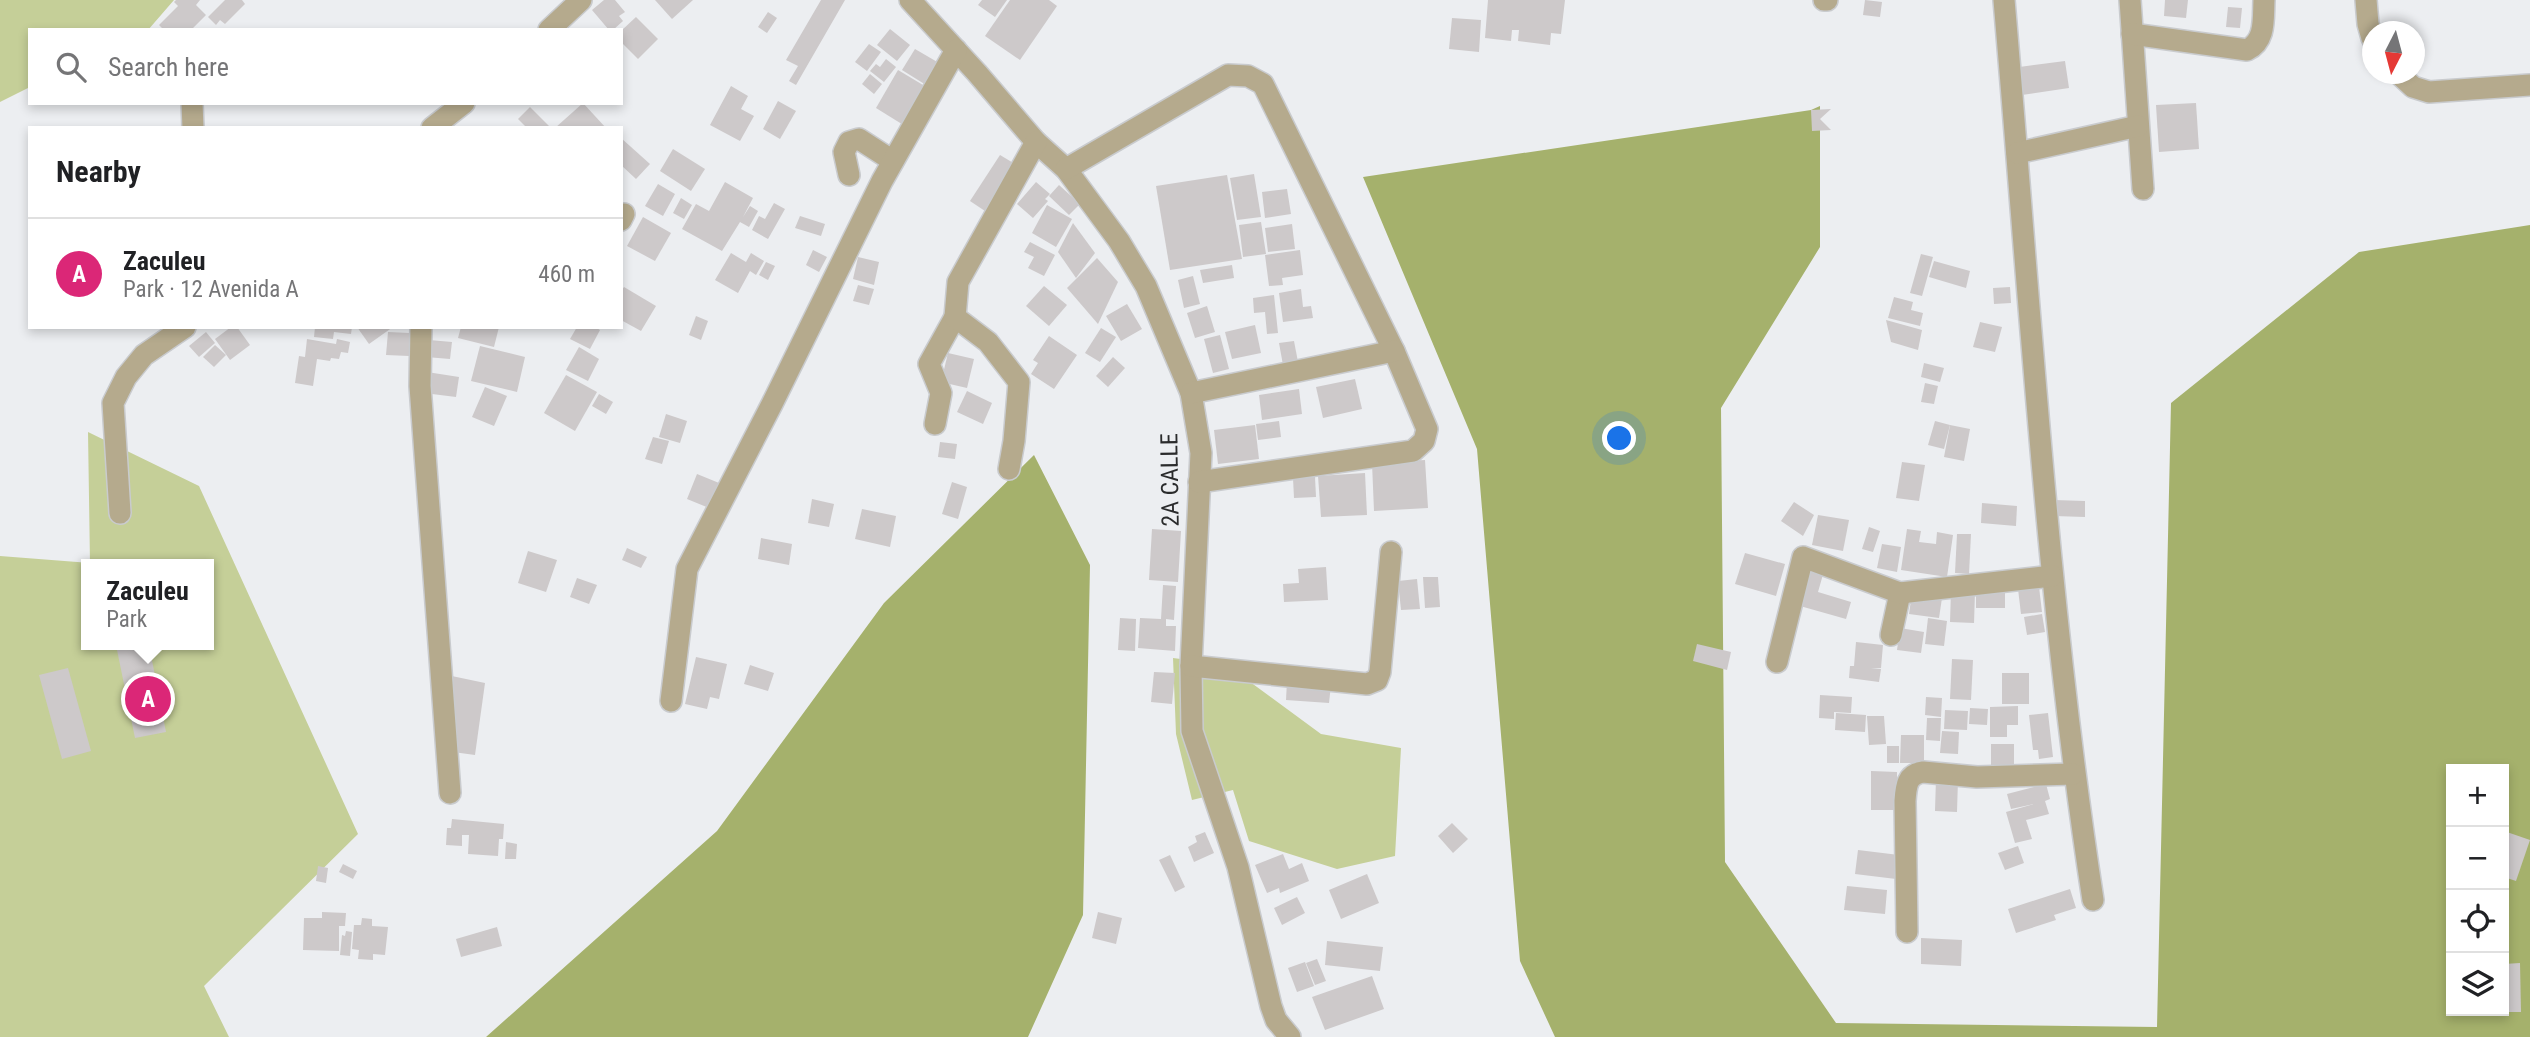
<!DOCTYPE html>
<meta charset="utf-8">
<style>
body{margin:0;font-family:"Roboto Condensed",sans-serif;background:#f6f6f6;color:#202124}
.controls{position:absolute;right:21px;bottom:21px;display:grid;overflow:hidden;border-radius:0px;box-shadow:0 4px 10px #0003}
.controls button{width:63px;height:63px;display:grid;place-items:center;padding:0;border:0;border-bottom:2px solid #e0e0e0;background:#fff;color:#202124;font:35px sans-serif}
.compass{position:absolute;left:2362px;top:21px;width:63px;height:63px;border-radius:50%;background:#fff;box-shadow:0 4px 10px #0003;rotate:186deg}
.you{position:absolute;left:1620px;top:439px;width:24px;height:24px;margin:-18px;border:5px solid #fff;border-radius:50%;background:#1a73e8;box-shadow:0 0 0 10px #1a73e833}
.badge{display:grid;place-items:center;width:46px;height:46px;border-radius:50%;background:#db2777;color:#fff;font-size:23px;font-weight:700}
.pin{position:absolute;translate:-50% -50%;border:4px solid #fff;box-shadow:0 2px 7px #0006}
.popup{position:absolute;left:81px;top:559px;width:133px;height:91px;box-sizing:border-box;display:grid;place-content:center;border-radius:0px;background:#fff;filter:drop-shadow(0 2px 5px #0005);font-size:23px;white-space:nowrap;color:#757577}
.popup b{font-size:26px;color:#202124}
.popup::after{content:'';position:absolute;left:50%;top:100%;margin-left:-14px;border:14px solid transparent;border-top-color:#fff}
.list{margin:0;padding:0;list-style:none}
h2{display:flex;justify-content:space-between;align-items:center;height:91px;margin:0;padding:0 28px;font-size:30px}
h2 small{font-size:23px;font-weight:400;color:#757577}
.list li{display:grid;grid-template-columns:46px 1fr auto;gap:21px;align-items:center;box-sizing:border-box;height:112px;padding:0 28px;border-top:2px solid #e0e0e0}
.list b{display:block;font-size:26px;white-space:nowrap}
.list p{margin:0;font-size:23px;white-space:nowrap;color:#757577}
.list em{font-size:23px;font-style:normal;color:#757577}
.icon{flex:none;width:38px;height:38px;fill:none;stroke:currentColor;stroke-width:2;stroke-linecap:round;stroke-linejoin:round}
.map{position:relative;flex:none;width:2530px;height:1037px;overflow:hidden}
.search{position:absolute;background:#fff;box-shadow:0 4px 10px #0003;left:28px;top:28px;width:595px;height:77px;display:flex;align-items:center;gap:18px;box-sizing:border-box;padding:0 24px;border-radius:0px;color:#757577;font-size:26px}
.panel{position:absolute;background:#fff;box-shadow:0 4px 10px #0003;left:28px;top:126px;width:595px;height:203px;border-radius:0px}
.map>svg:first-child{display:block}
.green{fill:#c5cf98;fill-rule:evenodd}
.forest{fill:#a5b16c;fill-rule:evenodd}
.building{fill:#cdc9ca}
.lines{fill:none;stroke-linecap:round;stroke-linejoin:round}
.minor-casing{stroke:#c9cbce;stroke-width:24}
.minor{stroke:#b5aa8d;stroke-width:21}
.labels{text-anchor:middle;stroke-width:6;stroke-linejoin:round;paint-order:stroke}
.street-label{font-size:24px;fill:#2a2b2c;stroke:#eceef1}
</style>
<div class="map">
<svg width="2530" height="1037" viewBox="0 0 2530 1037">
<rect width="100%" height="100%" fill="#eceef1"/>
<g class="green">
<polygon points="0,0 174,0 148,30 30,30 30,87 0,102"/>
<path d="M88,432L199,486L358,834L204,986L229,1037H0V556L90,563ZM87,564H209V645H87Z"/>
<polygon points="1173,658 1227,665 1321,734 1401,748 1395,856 1337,869 1249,841 1233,790 1192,800 1176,734"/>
</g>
<g class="forest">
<path d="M1820,106V247L1721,408L1725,862L1836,1023L2157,1027L2171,403L2359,252L2530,225V1037H1555L1520,961L1477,449L1363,177L1811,110ZM2451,769H2504V1011H2451Z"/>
<polygon points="1034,455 1090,565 1083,915 1028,1037 486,1037 717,831 884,603"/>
</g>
<g class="building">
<polygon points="176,0 200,0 196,5 206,15 191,30 164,30 159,25 178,6 174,2"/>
<polygon points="225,0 242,0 245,4 225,24 220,20 216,25 208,17"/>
<polygon points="604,0 615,0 625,12 619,16 623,21 613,30 609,30 592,10"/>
<polygon points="655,0 693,0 672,19"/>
<polygon points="821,0 845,0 796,85 789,81 798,66 786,60"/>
<polygon points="982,0 1007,0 995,17 978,5"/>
<polygon points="1010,0 1049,0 1057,6 1020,60 985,36"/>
<polygon points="1488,0 1565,0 1561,34 1551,33 1550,45 1518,41 1519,30 1512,30 1511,41 1485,38"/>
<polygon points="1865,0 1882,2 1880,17 1863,15"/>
<polygon points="2165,0 2188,0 2186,18 2164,16"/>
<polygon points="2228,7 2242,8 2240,28 2226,27"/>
<polygon points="768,12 777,18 767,33 758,27"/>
<polygon points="636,17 658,39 638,59 621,42 621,31"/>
<polygon points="1452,18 1481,20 1479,52 1449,49"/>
<polygon points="890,29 910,45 897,61 877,45"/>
<polygon points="869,44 881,52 867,71 855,62"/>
<polygon points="915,49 939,63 926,85 902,70"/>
<polygon points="886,59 896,67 884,82 870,71 876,64 880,67"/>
<polygon points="2065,61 2069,88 2015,96 2012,68"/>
<polygon points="898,70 928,88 905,126 876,108"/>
<polygon points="870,74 882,84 874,94 862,84"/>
<polygon points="731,86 748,96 741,109 754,116 740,141 710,125"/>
<polygon points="778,101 796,111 780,139 763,129"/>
<polygon points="583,103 606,128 555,128"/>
<polygon points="2196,103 2199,149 2159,152 2156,105"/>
<polygon points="530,107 551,128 527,128 518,119"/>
<polygon points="1831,109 1820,119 1831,130 1812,131 1811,110"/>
<polygon points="621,138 650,164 636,179 621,165"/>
<polygon points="673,149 705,169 691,191 660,171"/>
<polygon points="1000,155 1015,164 985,211 970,201"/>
<polygon points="1254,174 1261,217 1237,220 1230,178"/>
<polygon points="1227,175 1242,259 1170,270 1156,186"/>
<polygon points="725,182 753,198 743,217 750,206 758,211 749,227 740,222 722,251 682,229 696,204 709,211"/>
<polygon points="1036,182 1050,194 1045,199 1048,201 1033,218 1017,204"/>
<polygon points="658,184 675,194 663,216 645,206"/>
<polygon points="1059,185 1080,204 1069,215 1049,196"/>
<polygon points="1287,189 1291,214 1265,218 1262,192"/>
<polygon points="681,198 692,205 684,219 673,213"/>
<polygon points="774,203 785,209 768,239 752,230 759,216 765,219"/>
<polygon points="1047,205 1072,219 1056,247 1032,233"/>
<polygon points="800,216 825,224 821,236 795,228"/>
<polygon points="643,217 671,233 655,261 627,246"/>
<polygon points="1261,222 1266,254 1243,257 1239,225"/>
<polygon points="1073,223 1095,253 1076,278 1058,252"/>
<polygon points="1292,224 1295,249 1268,252 1265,228"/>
<polygon points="1030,242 1055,255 1044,276 1028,268 1034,257 1024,252"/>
<polygon points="813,250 827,257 819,272 806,265"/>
<polygon points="1300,250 1303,275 1282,278 1283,285 1269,286 1265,255"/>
<polygon points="731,253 746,262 751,253 764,261 756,275 750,271 738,293 715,280"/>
<polygon points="1921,254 1933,257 1922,296 1910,293"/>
<polygon points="858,257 879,262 874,285 853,279"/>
<polygon points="1097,258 1118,282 1098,324 1067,288"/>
<polygon points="1934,261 1970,271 1966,288 1929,277"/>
<polygon points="766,262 775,266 768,280 759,275"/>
<polygon points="1232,265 1234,278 1203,283 1200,270"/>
<polygon points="1193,276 1200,304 1184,308 1178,280"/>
<polygon points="858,285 874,289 869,305 853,301"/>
<polygon points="1044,286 1067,305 1049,326 1026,306"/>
<polygon points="624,287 656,306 641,331 621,320 621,291"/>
<polygon points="2010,287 2011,303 1994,304 1993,288"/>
<polygon points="1301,289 1303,307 1311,306 1313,318 1283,322 1279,293"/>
<polygon points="1274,295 1278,333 1267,334 1265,312 1254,313 1253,298"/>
<polygon points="1894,297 1913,302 1911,310 1923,313 1920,326 1888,318"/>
<polygon points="1127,304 1142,329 1121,341 1106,316"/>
<polygon points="1207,306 1215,332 1195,338 1187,313"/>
<polygon points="696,316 708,321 701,340 689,335"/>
<polygon points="1886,320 1922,330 1918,350 1891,342"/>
<polygon points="1980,322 2002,327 1995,352 1973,347"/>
<polygon points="1255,325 1261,353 1232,359 1225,332"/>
<polygon points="231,327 237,327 250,345 230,360 215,339"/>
<polygon points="315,327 352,327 351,334 334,332 333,339 314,337"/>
<polygon points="357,327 393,327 369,344"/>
<polygon points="461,327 499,327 494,347 458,338"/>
<polygon points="577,327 595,327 600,330 590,349 570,339"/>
<polygon points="1101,328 1116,337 1100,362 1085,353"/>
<polygon points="206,332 215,343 199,357 189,346"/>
<polygon points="388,332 410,333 409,356 386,355"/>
<polygon points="1220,335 1229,369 1213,373 1204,339"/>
<polygon points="1049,336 1077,355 1054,389 1031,374 1038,363 1033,360"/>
<polygon points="307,339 336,344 337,339 350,342 348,353 341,352 339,359 331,358 330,361 317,359 313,386 295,383 299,356 305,357"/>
<polygon points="429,340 452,342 450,359 426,357"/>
<polygon points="1294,341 1298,362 1283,365 1279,343"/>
<polygon points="215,345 226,355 214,367 203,357"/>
<polygon points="480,346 525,357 517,392 471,381"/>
<polygon points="579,347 599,359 588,381 566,370"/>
<polygon points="948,353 974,359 967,388 941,382"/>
<polygon points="1113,357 1125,368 1108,387 1096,376"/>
<polygon points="1924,363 1944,368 1940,382 1921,377"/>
<polygon points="427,372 459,377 456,397 424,393"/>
<polygon points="566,375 597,392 575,431 544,413"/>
<polygon points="1355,379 1362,409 1323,418 1316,387"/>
<polygon points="1925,383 1938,386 1934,404 1921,402"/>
<polygon points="485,387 507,396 494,426 472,417"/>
<polygon points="1299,389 1302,414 1262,420 1259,395"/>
<polygon points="967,391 992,403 983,424 957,412"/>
<polygon points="599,394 613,402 606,414 592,406"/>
<polygon points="666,414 687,421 680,443 659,437"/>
<polygon points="1279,421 1281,437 1258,440 1256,424"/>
<polygon points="1935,421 1950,425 1944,449 1928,445"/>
<polygon points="1255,425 1259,459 1218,464 1214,430"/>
<polygon points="1950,425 1970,429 1964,461 1944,457"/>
<polygon points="653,437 669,441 662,464 645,459"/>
<polygon points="940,442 957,444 955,459 938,457"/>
<polygon points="1425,460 1428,508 1374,511 1372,463"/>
<polygon points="1902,462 1925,465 1919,501 1896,498"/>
<polygon points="1365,473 1367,515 1321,517 1318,476"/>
<polygon points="697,474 724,485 714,510 687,499"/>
<polygon points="1315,477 1316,497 1294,498 1293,478"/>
<polygon points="952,482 967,487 958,519 942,514"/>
<polygon points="812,499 834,504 829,527 808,523"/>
<polygon points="2054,500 2085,501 2085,517 2054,516"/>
<polygon points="1794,502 1814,515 1803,536 1781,521"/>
<polygon points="1982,503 2017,506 2016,526 1981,523"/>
<polygon points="862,509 896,516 890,547 855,539"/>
<polygon points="1818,515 1849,520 1843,551 1812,545"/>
<polygon points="1869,527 1880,531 1873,552 1862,549"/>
<polygon points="1152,529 1181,531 1178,582 1149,580"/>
<polygon points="1907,529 1921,531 1919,542 1936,544 1937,532 1953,535 1947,577 1901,570"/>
<polygon points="1957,534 1971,534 1969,574 1955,573"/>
<polygon points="761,538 792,544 789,565 758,559"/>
<polygon points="1882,544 1901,547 1897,572 1877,568"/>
<polygon points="627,548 647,557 641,568 622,560"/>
<polygon points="528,551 557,560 546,592 518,583"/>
<polygon points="1745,553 1785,564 1776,596 1735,584"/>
<polygon points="1804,565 1824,571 1818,592 1851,602 1846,619 1793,604"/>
<polygon points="1326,567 1328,600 1284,602 1283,584 1299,583 1298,569"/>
<polygon points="1423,577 1438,577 1440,607 1425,608"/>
<polygon points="577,578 597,585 589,604 570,597"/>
<polygon points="1417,579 1420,609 1401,610 1398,581"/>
<polygon points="1163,585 1176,586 1174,620 1166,619 1166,626 1176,626 1175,651 1138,648 1140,618 1161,619"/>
<polygon points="1976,586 2005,587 2005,608 1976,608"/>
<polygon points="2039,587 2042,612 2021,614 2018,589"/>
<polygon points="1951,590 1975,591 1974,623 1950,622"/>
<polygon points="1912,593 1942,598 1939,618 1909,614"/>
<polygon points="2042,614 2045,632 2027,635 2024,617"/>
<polygon points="1120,618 1136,619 1135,651 1118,650"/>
<polygon points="1928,618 1947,621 1944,646 1925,644"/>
<polygon points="1900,628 1924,632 1921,653 1897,650"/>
<polygon points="1856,642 1883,645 1881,668 1871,668 1881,669 1879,682 1849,678 1850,666 1854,666"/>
<polygon points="1697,644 1731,652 1727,670 1693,661"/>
<polygon points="116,645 149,645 166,732 135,738"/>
<polygon points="696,657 727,664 719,699 710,697 707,709 685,704"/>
<polygon points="1952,659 1973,660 1971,700 1950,699"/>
<polygon points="750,665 774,673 768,691 744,684"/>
<polygon points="68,668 91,751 62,759 39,675"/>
<polygon points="1154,672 1175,673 1172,704 1151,702"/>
<rect x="2002" y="673" width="27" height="31"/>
<polygon points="447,675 485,683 475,755 453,752"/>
<polygon points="1287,681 1331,685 1329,703 1286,700"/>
<polygon points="1820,695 1852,697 1851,713 1834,712 1834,719 1819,718"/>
<polygon points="1926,697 1942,698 1941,717 1925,715"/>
<polygon points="2018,706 2018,725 2007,725 2007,737 1990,737 1990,707"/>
<polygon points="1970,708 1988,709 1987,725 1969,724"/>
<polygon points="1945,710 1968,711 1967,730 1944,729"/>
<polygon points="1836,713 1866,715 1865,732 1835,730"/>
<polygon points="2048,713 2053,757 2039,759 2038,750 2033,750 2029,715"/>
<polygon points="1867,716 1884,716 1886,744 1869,745"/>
<polygon points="1927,718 1941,718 1940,741 1926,740"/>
<polygon points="1942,731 1959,732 1958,754 1940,753"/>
<polygon points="1901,735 1924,735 1924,763 1900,763"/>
<rect x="1991" y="744" width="23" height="25"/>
<rect x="1887" y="746" width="12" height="17"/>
<polygon points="1871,771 1897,772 1897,810 1871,810"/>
<polygon points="1936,778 1958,779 1957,812 1935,811"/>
<polygon points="2046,784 2050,799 2045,801 2049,814 2026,820 2032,839 2015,843 2006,812 2034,804 2011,809 2007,794"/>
<polygon points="452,819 504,824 503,839 499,839 498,856 468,854 469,835 462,835 462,846 446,845 447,828 451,828"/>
<polygon points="1452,823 1468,839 1453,853 1438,836"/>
<polygon points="2504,831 2530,840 2516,881 2504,877"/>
<polygon points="1205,832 1214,853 1194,862 1188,847 1197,842 1195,836"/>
<polygon points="506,842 517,844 516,859 505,859"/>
<polygon points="2018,846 2024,863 2005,870 1998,853"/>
<polygon points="1858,850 1899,855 1896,879 1855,874"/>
<polygon points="1283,854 1289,869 1302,863 1309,881 1280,893 1279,888 1267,893 1255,865"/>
<polygon points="1170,855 1185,887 1175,892 1159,860"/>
<polygon points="343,864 357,871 353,879 339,872"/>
<polygon points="318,866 328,868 326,883 316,881"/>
<polygon points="1367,874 1379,903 1341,919 1329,890"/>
<polygon points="1847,886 1887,890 1885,914 1844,910"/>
<polygon points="2070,889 2076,908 2054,915 2056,920 2016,933 2008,909"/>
<polygon points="1297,897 1305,913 1282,925 1274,908"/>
<polygon points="322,912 346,913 345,926 339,926 339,951 303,950 304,918 322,918"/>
<polygon points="1098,912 1122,918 1116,944 1092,938"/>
<polygon points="362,918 372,919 372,926 388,927 385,955 373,954 373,960 358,959 359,950 352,949 354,925 361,925"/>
<polygon points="497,927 502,946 461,957 456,939"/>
<polygon points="346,931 352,932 350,956 340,955 342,935 345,936"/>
<polygon points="1921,938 1962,940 1961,966 1921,964"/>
<polygon points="1327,941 1383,947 1380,971 1325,965"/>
<polygon points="1317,959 1326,981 1315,985 1306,963"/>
<polygon points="1305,962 1314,986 1297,992 1288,968"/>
<polygon points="2520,963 2521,1012 2504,1012 2504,964"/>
<polygon points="1372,976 1384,1009 1325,1030 1312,997"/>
</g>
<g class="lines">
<g class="minor-casing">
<g id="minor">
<polyline points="910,0 977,73 1036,142 1066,169 1119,241 1146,286 1191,393 1201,453 1191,666 1192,731 1238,867 1271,1006 1276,1020 1290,1037"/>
<polyline points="1824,0 1827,0"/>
<path d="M2004,0C2030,300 2047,602 2093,900"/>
<polyline points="2130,0 2143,189"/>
<polyline points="2366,0 2368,24 2372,38"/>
<polyline points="549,30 581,0"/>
<path d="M2132,34L2247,50C2266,41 2263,19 2264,0"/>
<polyline points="2399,74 2413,87 2429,92 2530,85"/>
<polyline points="192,103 193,128"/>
<polyline points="432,128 464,103"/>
<polyline points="2017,153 2138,126"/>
<polyline points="1066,169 1228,75 1248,76 1263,84 1394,351 1427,429 1424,441 1413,451 1199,482"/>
<polyline points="849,175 844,152 849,142 859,139 893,161"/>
<polyline points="621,220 624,214"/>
<polyline points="421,327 420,386 450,793"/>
<polyline points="1191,393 1394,351"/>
<polyline points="935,424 941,393 929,364 955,317"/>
<polyline points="1009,469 1014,441 1019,382 988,342 955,317 958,282 1036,142"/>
<polyline points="120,513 113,403 126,377 144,355 185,327"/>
<polyline points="1891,635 1900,593"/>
<polyline points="1777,662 1803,557 1900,593 2052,576"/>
<polyline points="1191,666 1367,684 1377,680 1380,672 1391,552"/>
<polyline points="671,701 687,569 772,404 882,181 956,50"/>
<path d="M1907,932L1905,801C1906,786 1907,774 1923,772L1977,777L2073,774"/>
</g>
</g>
<use href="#minor" class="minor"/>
</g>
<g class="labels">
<g class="street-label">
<text transform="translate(1170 480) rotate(-91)" y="8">2A CALLE</text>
</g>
</g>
</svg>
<div class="controls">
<button>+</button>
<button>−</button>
<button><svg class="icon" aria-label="locate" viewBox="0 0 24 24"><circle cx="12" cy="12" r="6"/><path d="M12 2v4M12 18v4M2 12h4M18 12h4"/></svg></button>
<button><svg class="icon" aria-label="layers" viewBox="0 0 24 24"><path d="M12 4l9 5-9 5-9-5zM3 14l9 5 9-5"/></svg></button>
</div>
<svg class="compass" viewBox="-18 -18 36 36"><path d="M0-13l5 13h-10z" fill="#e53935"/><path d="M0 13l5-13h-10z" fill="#757577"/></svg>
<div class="you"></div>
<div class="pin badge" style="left:148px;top:699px">A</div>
<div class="popup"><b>Zaculeu</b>Park</div>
<div class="search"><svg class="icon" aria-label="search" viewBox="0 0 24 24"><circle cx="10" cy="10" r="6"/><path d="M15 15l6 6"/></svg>Search here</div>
<section class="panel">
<h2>Nearby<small></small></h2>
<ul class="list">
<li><span class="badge">A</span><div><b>Zaculeu</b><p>Park · 12 Avenida A</p></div><em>460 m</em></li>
</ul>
</section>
</div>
